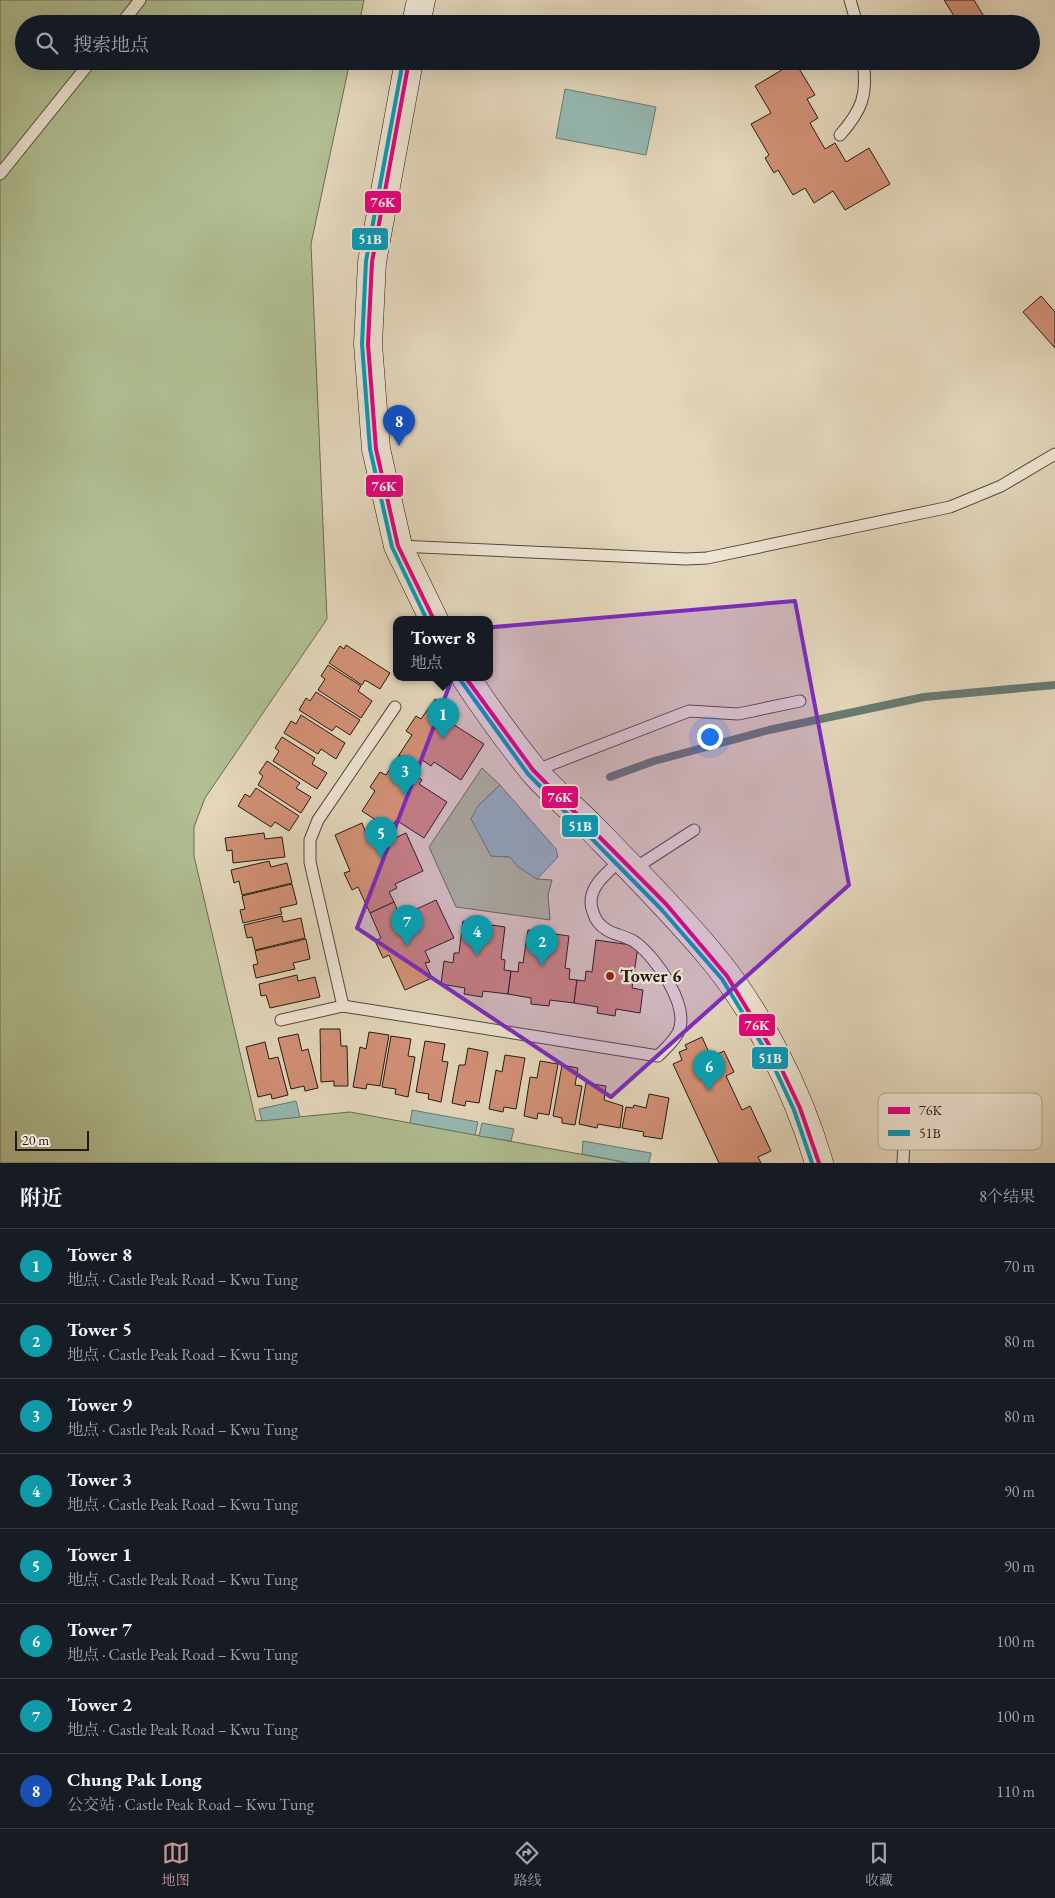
<!DOCTYPE html>
<html lang="zh">
<meta charset="utf-8">
<style>
body{margin:0;font-family:"EB Garamond","Noto Serif SC",serif;background:#20242c;color:#f1f3f6}
.scale{position:absolute;left:15px;bottom:12px;width:74px;box-sizing:border-box;padding-left:5px;border:2px solid #231b11;border-top:0;font-size:14px;line-height:18px;white-space:nowrap;color:#231b11;-webkit-text-stroke:4px #ede4d3;paint-order:stroke}
.you{position:absolute;left:709px;top:736px;width:18px;height:18px;margin:-12px;border:4px solid #fff;border-radius:50%;background:#1a73e8;box-shadow:0 0 0 8px #1a73e833}
.badge{display:grid;place-items:center;width:32px;height:32px;border-radius:50%;background:#c59692;color:#fff;font-size:16px;font-weight:700}
.pin{position:absolute;translate:-50% -41px;filter:drop-shadow(0 1px 2px #0008)}
.pin::after{content:'';position:absolute;top:26px;width:18px;height:15px;background:inherit;clip-path:polygon(0 0,100% 0,50% 100%)}
.popup{position:absolute;left:393px;top:616px;width:100px;height:65px;box-sizing:border-box;display:grid;place-content:center;border-radius:10px;background:#171b24;filter:drop-shadow(0 1px 4px #0005);font-size:16px;white-space:nowrap;color:#9ea1a6}
.popup b{font-size:19px;color:#f1f3f6}
.popup::after{content:'';position:absolute;left:50%;top:100%;margin-left:-10px;border:10px solid transparent;border-top-color:#171b24}
.list{margin:0;padding:0;list-style:none}
h2{display:flex;justify-content:space-between;align-items:center;height:65px;margin:0;padding:0 20px;font-size:21px}
h2 small{font-size:16px;font-weight:400;color:#9ea1a6}
.list li{display:grid;grid-template-columns:32px 1fr auto;gap:15px;align-items:center;box-sizing:border-box;height:75px;padding:0 20px;border-top:1px solid #363941}
.list b{display:block;font-size:19px;white-space:nowrap}
.list p{margin:0;font-size:16px;white-space:nowrap;color:#9ea1a6}
.list em{font-size:16px;font-style:normal;color:#9ea1a6}
.icon{flex:none;width:28px;height:28px;fill:none;stroke:currentColor;stroke-width:2;stroke-linecap:round;stroke-linejoin:round}
.map{position:relative;flex:none;width:1055px;height:1163px;overflow:hidden}
.search{position:absolute;background:#171b24;box-shadow:0 5px 20px #0002;left:15px;right:15px;top:15px;height:55px;display:flex;align-items:center;gap:12px;box-sizing:border-box;padding:0 18px;border-radius:28px;color:#9ea1a6;font-size:19px}
.sheet{height:665px;background:#171b24}
nav{display:flex;justify-content:space-around;align-items:center;box-sizing:border-box;height:70px;border-top:1px solid #363941;background:#171b24;font-size:14px;color:#9ea1a6}
nav a{display:grid;justify-items:center;gap:2px}
nav .on{color:#c59692}
.map>svg:first-child{display:block}
.green{fill:#b0be92;stroke:#6a6c52}
.water{fill:#95b9b2;stroke:#677a72}
.lines{fill:none;stroke-linecap:round;stroke-linejoin:round}
.stream{stroke:#677a72;stroke-width:8}
.building{fill:#d29076;stroke:#231b11}
.lane-casing{stroke:#534a3c;stroke-width:13}
.secondary-casing{stroke:#231b11;stroke-width:29}
.lane{stroke:#ede4d3;stroke-width:11}
.secondary{stroke:#ede4d3;stroke-width:28}
.bus-1-casing{stroke:#ede4d3;stroke-width:8}
.bus-2-casing{stroke:#ede4d3;stroke-width:8}
.bus-1{stroke:#e5007d;stroke-width:4}
.bus-2{stroke:#049bbb;stroke-width:4}
.marked{fill:#7b2cbf;fill-opacity:0.2;stroke:#7b2cbf;stroke-width:4;stroke-linejoin:round}
.poi-dot{fill:#8f2418;stroke:#ede4d3;stroke-width:2}
.labels{text-anchor:middle;stroke-width:4.5;stroke-linejoin:round;paint-order:stroke}
.poi-label{font-size:18px;font-weight:bold;fill:#231b11;stroke:#ede4d3;text-anchor:start}
.key{fill:#ede4d3;stroke:#b0a899;stroke-width:1}
.key-label{font-size:14px;fill:#231b11}
.line-badge{stroke:#ede4d3;stroke-width:2}
.badge-label{font-size:14px;text-anchor:middle;font-weight:bold;fill:#fff}
</style>
<div class="map">
<svg width="1055" height="1163" viewBox="0 0 1055 1163">
<rect width="100%" height="100%" fill="#e3d6bb"/>
<filter id="stains"><feTurbulence type="fractalNoise" baseFrequency=".004" numOctaves="4"/><feColorMatrix values="0 0 0 0 .2 0 0 0 0 .09 0 0 0 0 .02 0 0 0 .5 -.17"/></filter>
<radialGradient id="worn" r=".72"><stop offset=".6" stop-color="#630" stop-opacity="0"/><stop offset="1" stop-color="#630" stop-opacity=".3"/></radialGradient>
<g class="green">
<polygon points="0,0 364,0 359,24 24,24 24,61 350,61 311,244 327,619 205,798 194,827 194,856 256,1121 350,1112 629,1163 0,1163"/>
<polygon points="482,768 500,785 478,806 491,856 510,857 537,879 552,880 548,895 550,920 456,907 429,847"/>
</g>
<g class="water">
<polygon points="565,89 656,107 646,155 556,138"/>
<polygon points="500,785 556,849 558,857 537,879 518,867 510,857 491,856 471,819 478,806"/>
<polygon points="296,1101 300,1117 262,1121 259,1109"/>
<polygon points="412,1110 478,1122 475,1135 410,1123"/>
<polygon points="482,1123 514,1129 511,1141 479,1136"/>
<polygon points="583,1141 651,1153 649,1163 629,1163 582,1154"/>
</g>
<g class="lines">
<polyline class="stream" points="610,777 654,761 769,730 924,697 1055,685"/>
</g>
<g class="building">
<polygon points="944,0 974,0 983,15 969,24 959,24"/>
<polygon points="795,62 815,95 807,99 818,118 810,123 825,149 835,143 846,162 869,148 890,184 845,210 833,191 814,203 805,188 793,195 778,170 774,173 765,158 769,155 751,124 771,113 755,86"/>
<polygon points="1041,296 1055,312 1055,348 1023,312"/>
<polygon points="346,645 390,673 380,689 365,680 362,685 329,663 340,646 344,649"/>
<polygon points="328,665 361,686 358,691 372,701 361,718 318,690 325,679 321,676"/>
<polygon points="316,692 360,720 350,735 336,726 332,731 299,710 306,698 310,701"/>
<polygon points="435,699 454,711 448,721 484,744 461,780 434,762 431,766 422,760 418,767 399,755 412,735 406,731 416,716 421,719"/>
<polygon points="301,715 345,743 336,759 321,749 318,754 284,733 291,721 296,724"/>
<polygon points="282,737 315,758 312,764 327,773 317,789 273,761 279,751 275,748"/>
<polygon points="399,755 418,767 413,774 422,780 419,784 447,802 424,838 396,820 394,824 385,818 382,824 362,811 375,791 370,787 380,772 386,775"/>
<polygon points="267,761 300,783 296,788 311,797 301,813 258,785 263,776 259,773"/>
<polygon points="256,788 299,816 289,831 275,822 271,827 238,806 245,794 250,797"/>
<polygon points="362,823 368,838 373,836 377,846 406,833 423,871 395,884 397,888 389,892 394,902 370,913 358,887 352,890 344,873 350,871 335,835"/>
<polygon points="264,833 265,839 282,837 285,857 233,863 232,850 227,851 225,838"/>
<polygon points="269,861 271,867 287,863 292,883 242,895 239,881 234,883 231,870"/>
<polygon points="292,884 297,904 280,908 282,914 243,923 240,910 245,909 242,896"/>
<polygon points="436,900 454,938 425,951 430,962 425,963 432,978 405,990 389,955 383,958 375,941 381,938 370,913 394,902 398,912 406,909 408,913"/>
<polygon points="282,916 283,922 301,918 305,938 255,950 252,937 247,938 244,925"/>
<polygon points="463,921 505,927 501,959 505,960 504,970 511,971 508,994 483,991 482,997 464,994 465,988 441,984 444,961 453,963 454,953 459,953"/>
<polygon points="528,930 569,936 565,968 570,969 569,979 577,980 574,1003 550,1000 549,1006 531,1004 531,998 508,994 511,971 518,972 519,962 523,963"/>
<polygon points="306,939 310,959 293,963 295,969 256,978 253,965 258,964 255,951"/>
<polygon points="596,940 638,946 632,988 643,990 640,1013 616,1009 615,1016 597,1013 598,1007 574,1003 577,980 585,981 586,971 592,972"/>
<polygon points="297,975 298,981 315,977 320,997 270,1008 266,995 261,996 259,984"/>
<polygon points="320,1029 340,1029 341,1046 347,1046 348,1086 334,1086 334,1081 321,1082"/>
<polygon points="369,1032 389,1035 380,1086 367,1084 366,1089 353,1087 360,1047 366,1049"/>
<polygon points="298,1034 302,1051 308,1049 318,1088 305,1091 304,1086 291,1089 278,1038"/>
<polygon points="391,1036 411,1039 408,1056 415,1057 408,1097 395,1094 396,1089 382,1087"/>
<polygon points="702,1037 711,1057 724,1051 734,1072 726,1076 742,1110 750,1106 771,1151 758,1157 761,1163 719,1163 673,1064 682,1060 679,1052 687,1049 685,1045"/>
<polygon points="425,1041 445,1044 442,1061 448,1062 441,1102 428,1099 429,1094 416,1092"/>
<polygon points="265,1042 269,1059 278,1057 288,1095 272,1099 271,1094 258,1097 246,1047"/>
<polygon points="468,1048 488,1052 479,1103 466,1101 465,1106 452,1103 459,1065 465,1065"/>
<polygon points="505,1055 525,1058 516,1109 504,1107 503,1112 489,1109 496,1070 502,1072"/>
<polygon points="540,1061 558,1064 549,1115 538,1113 537,1119 524,1116 530,1077 537,1078"/>
<polygon points="562,1065 578,1068 575,1085 582,1086 575,1125 562,1123 562,1118 553,1116"/>
<polygon points="586,1083 606,1086 604,1100 623,1106 620,1128 598,1124 597,1128 579,1124"/>
<polygon points="649,1094 669,1098 662,1139 643,1136 644,1132 622,1128 626,1107 633,1108 634,1105 646,1108"/>
</g>
<g class="lines">
<g class="lane-casing">
<g id="lane">
<polyline points="850,0 857,24"/>
<polyline points="121,24 140,0"/>
<path d="M840,135C862,110 868,95 863,61"/>
<polyline points="0,174 91,61"/>
<polyline points="398,546 686,559 707,558 950,507 1001,486 1055,454"/>
<polyline points="534,771 689,711 738,714 800,701"/>
<polyline points="632,870 694,830"/>
<polyline points="343,1006 310,862 310,840 318,820 395,707"/>
<path d="M281,1020L343,1006L658,1056C665,1049 673,1042 678,1033C691,1007 656,957 635,942C626,936 615,935 607,930C600,926 595,919 593,912C584,889 607,873 622,859"/>
<polyline points="903,1163 905,1120"/>
</g>
</g>
<g class="secondary-casing">
<g id="secondary">
<polyline points="416,24 421,0"/>
<polyline points="409,61 372,262 368,344 376,449 398,546 434,620"/>
<path d="M466,678C487,710 509,740 533,770C550,790 571,807 590,826C630,867 672,909 709,953C758,1011 798,1091 819,1163"/>
</g>
</g>
<use href="#lane" class="lane"/>
<use href="#secondary" class="secondary"/>
<g class="bus-1-casing">
<g id="bus-1">
<polyline points="409,61 372,262 368,344 376,449 398,546 434,620"/>
<polyline points="466,678 533,770 666,904 727,976 774,1053 800,1108 819,1163"/>
</g>
</g>
<g class="bus-2-casing">
<g id="bus-2">
<polyline points="403,61 366,261 362,344 370,449 392,547 427,620"/>
<polyline points="461,681 528,774 661,909 722,979 769,1056 794,1110 812,1163"/>
</g>
</g>
<use href="#bus-1" class="bus-1"/>
<use href="#bus-2" class="bus-2"/>
</g>
<path class="marked" d="M795,601L849,885L611,1097L357,928L471,629Z"/>
<circle class="poi-dot" cx="610" cy="976" r="5"/>
<g class="labels">
<g class="poi-label">
<text x="620" y="982">Tower 6</text>
</g>
</g>
<rect x="878" y="1093" width="164" height="57" rx="8" class="key"/>
<rect x="888" y="1107" width="22" height="7" fill="#e5007d"/>
<rect x="888" y="1130" width="22" height="6" fill="#049bbb"/>
<g class="key-label">
<text x="919" y="1115">76K</text>
<text x="919" y="1138">51B</text>
</g>
<g class="line-badge">
<rect x="364" y="190" width="38" height="24" rx="5" fill="#e5007d"/>
<rect x="351" y="227" width="38" height="24" rx="5" fill="#049bbb"/>
<rect x="365" y="474" width="39" height="24" rx="5" fill="#e5007d"/>
<rect x="541" y="785" width="38" height="24" rx="5" fill="#e5007d"/>
<rect x="561" y="814" width="38" height="24" rx="5" fill="#049bbb"/>
<rect x="738" y="1013" width="38" height="24" rx="5" fill="#e5007d"/>
<rect x="751" y="1046" width="38" height="24" rx="5" fill="#049bbb"/>
</g>
<g class="badge-label">
<text x="383" y="207">76K</text>
<text x="370" y="244">51B</text>
<text x="384" y="491">76K</text>
<text x="560" y="802">76K</text>
<text x="580" y="831">51B</text>
<text x="757" y="1030">76K</text>
<text x="770" y="1063">51B</text>
</g>
<rect width="100%" height="100%" filter="url(#stains)"/>
<rect width="100%" height="100%" fill="url(#worn)"/>
</svg>
<div class="scale">20 m</div>
<div class="you"></div>
<div class="pin badge" style="left:443px;top:739px;background:#0f9aa8">1</div>
<div class="popup"><b>Tower 8</b>地点</div>
<div class="pin badge" style="left:542px;top:966px;background:#0f9aa8">2</div>
<div class="pin badge" style="left:405px;top:796px;background:#0f9aa8">3</div>
<div class="pin badge" style="left:477px;top:956px;background:#0f9aa8">4</div>
<div class="pin badge" style="left:381px;top:858px;background:#0f9aa8">5</div>
<div class="pin badge" style="left:709px;top:1091px;background:#0f9aa8">6</div>
<div class="pin badge" style="left:407px;top:946px;background:#0f9aa8">7</div>
<div class="pin badge" style="left:399px;top:446px;background:#1a4fb4">8</div>
<div class="search"><svg class="icon" aria-label="search" viewBox="0 0 24 24"><circle cx="10" cy="10" r="6"/><path d="M15 15l6 6"/></svg>搜索地点</div>
</div>
<section class="sheet">
<h2>附近<small>8个结果</small></h2>
<ul class="list">
<li><span class="badge" style="background:#0f9aa8">1</span><div><b>Tower 8</b><p>地点 · Castle Peak Road – Kwu Tung</p></div><em>70 m</em></li>
<li><span class="badge" style="background:#0f9aa8">2</span><div><b>Tower 5</b><p>地点 · Castle Peak Road – Kwu Tung</p></div><em>80 m</em></li>
<li><span class="badge" style="background:#0f9aa8">3</span><div><b>Tower 9</b><p>地点 · Castle Peak Road – Kwu Tung</p></div><em>80 m</em></li>
<li><span class="badge" style="background:#0f9aa8">4</span><div><b>Tower 3</b><p>地点 · Castle Peak Road – Kwu Tung</p></div><em>90 m</em></li>
<li><span class="badge" style="background:#0f9aa8">5</span><div><b>Tower 1</b><p>地点 · Castle Peak Road – Kwu Tung</p></div><em>90 m</em></li>
<li><span class="badge" style="background:#0f9aa8">6</span><div><b>Tower 7</b><p>地点 · Castle Peak Road – Kwu Tung</p></div><em>100 m</em></li>
<li><span class="badge" style="background:#0f9aa8">7</span><div><b>Tower 2</b><p>地点 · Castle Peak Road – Kwu Tung</p></div><em>100 m</em></li>
<li><span class="badge" style="background:#1a4fb4">8</span><div><b>Chung Pak Long</b><p>公交站 · Castle Peak Road – Kwu Tung</p></div><em>110 m</em></li>
</ul>
</section>
<nav>
<a class="on"><svg class="icon" aria-label="map" viewBox="0 0 24 24"><path d="M3 6l6-2 6 2 6-2v14l-6 2-6-2-6 2zM9 4v14M15 6v14"/></svg>地图</a>
<a><svg class="icon" aria-label="directions" viewBox="0 0 24 24"><path d="M12 3l9 9-9 9-9-9zM9 14v-3h6M13 9l2 2-2 2"/></svg>路线</a>
<a><svg class="icon" aria-label="saved" viewBox="0 0 24 24"><path d="M7 4h10v16l-5-4-5 4z"/></svg>收藏</a>
</nav>
